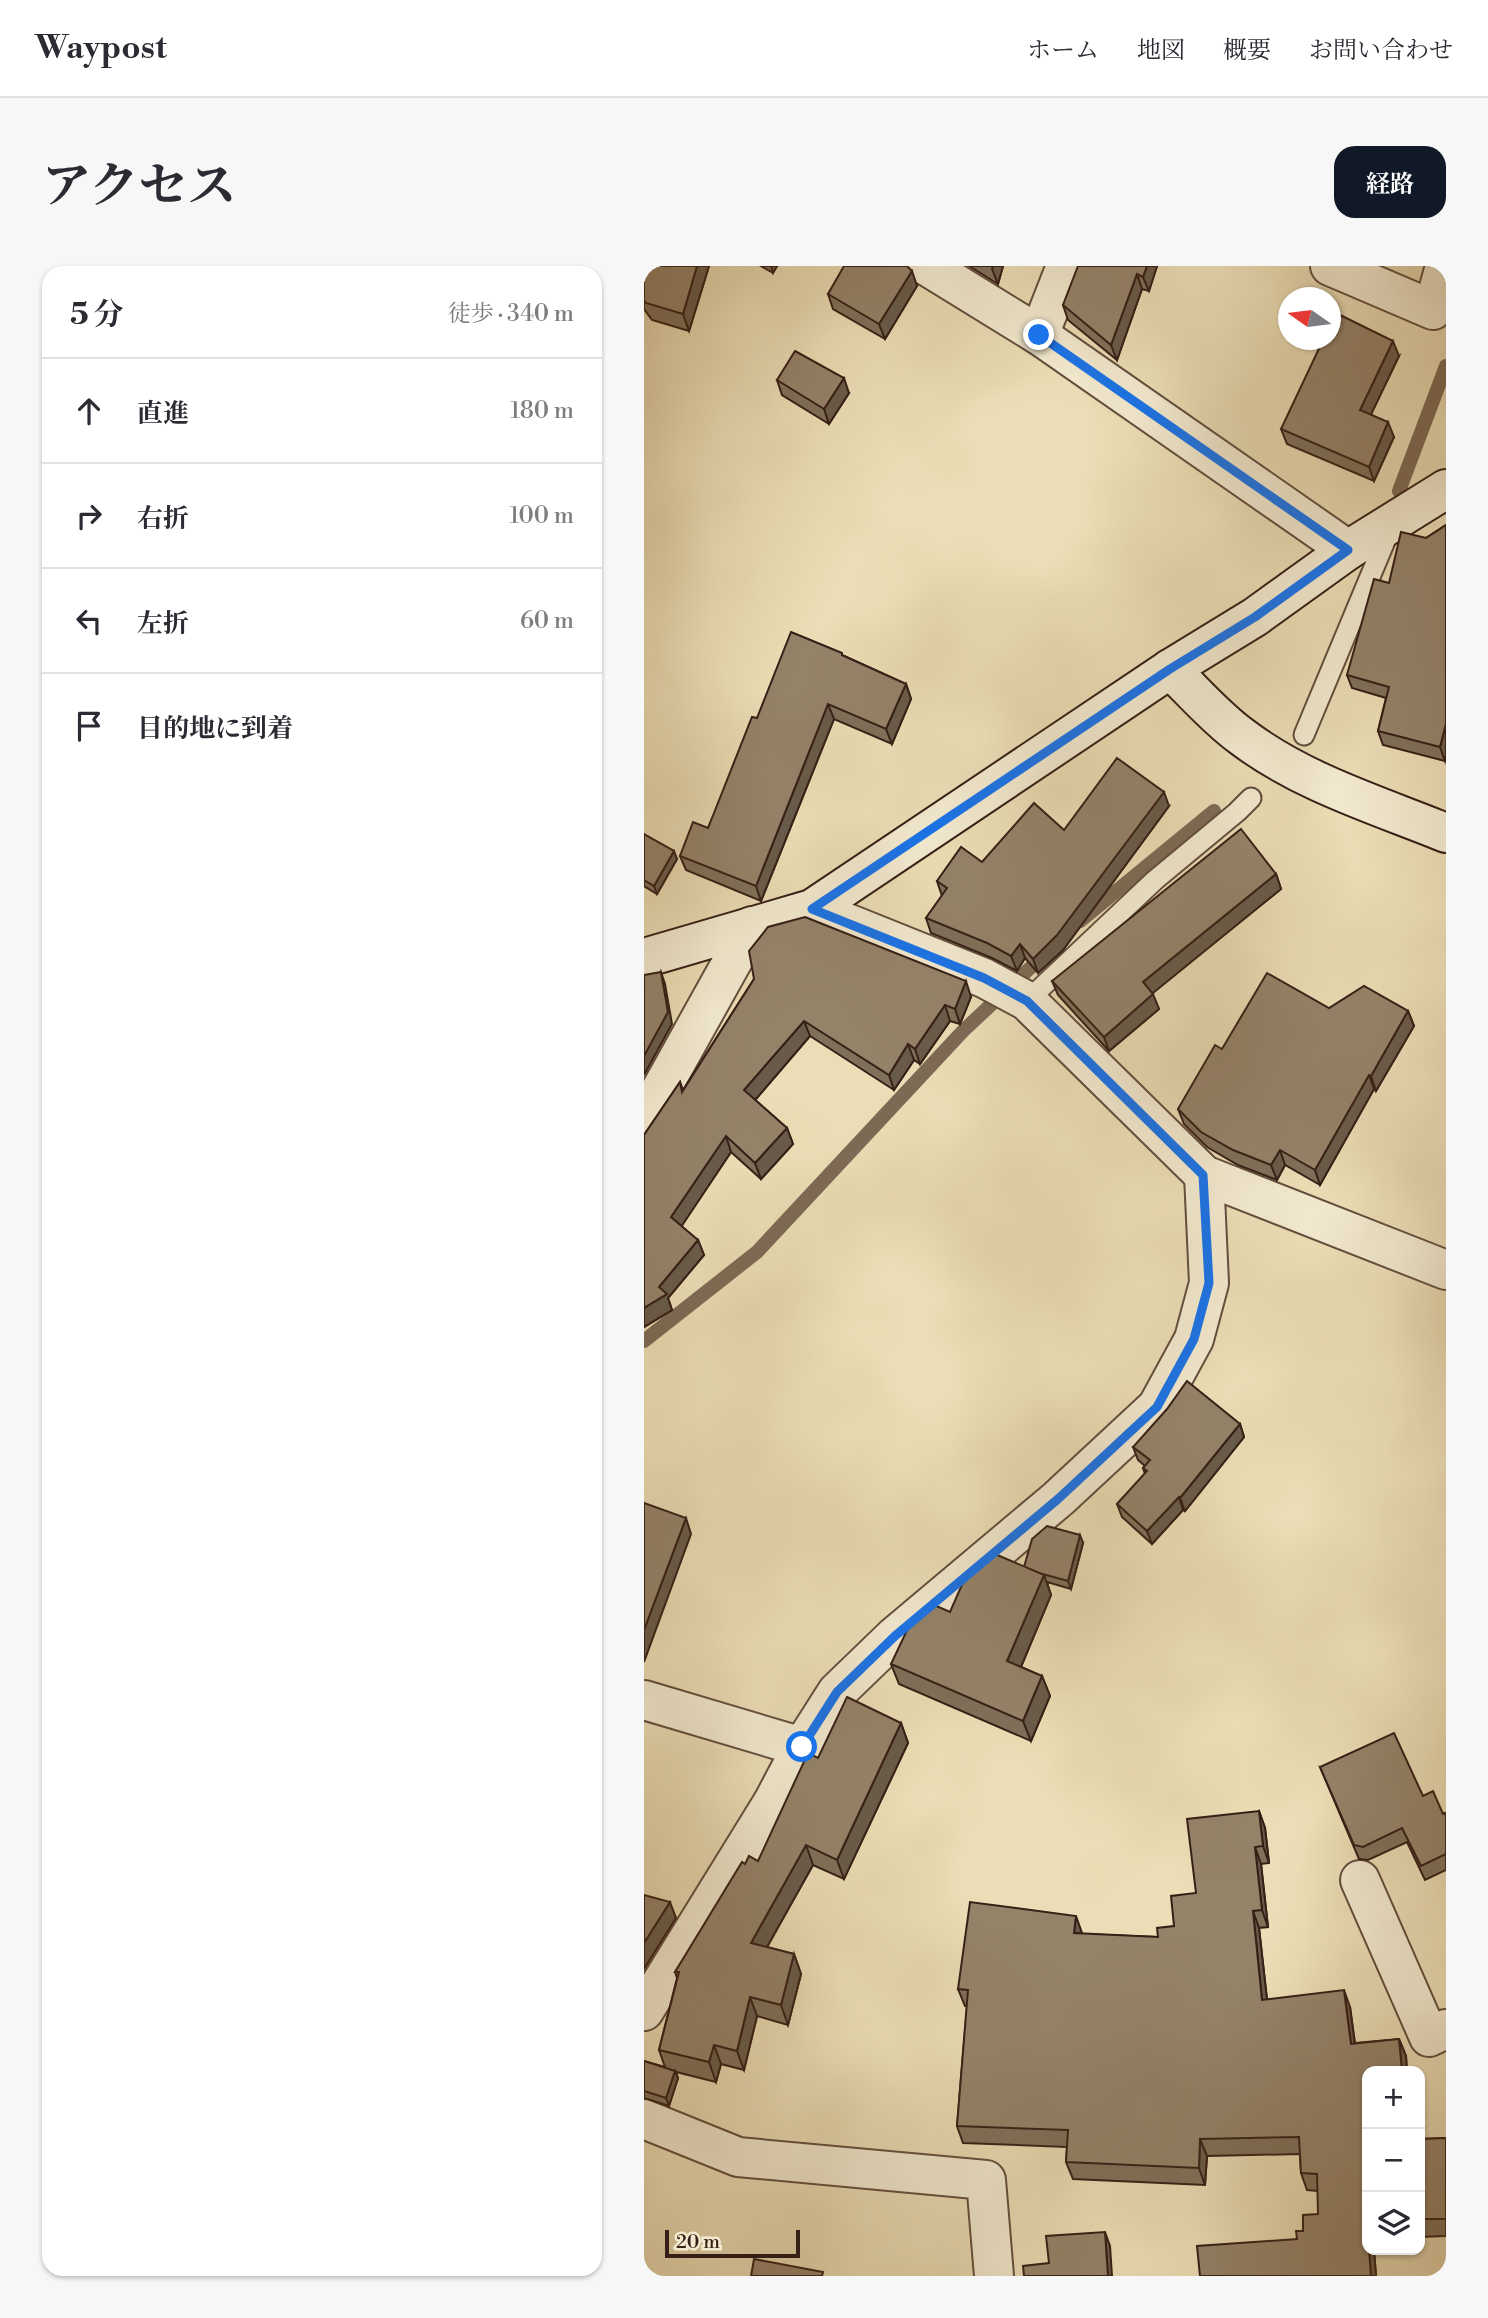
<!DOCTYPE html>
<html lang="ja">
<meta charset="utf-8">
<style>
body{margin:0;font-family:"Libre Bodoni","Noto Serif JP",serif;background:#f7f7f7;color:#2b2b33}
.controls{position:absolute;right:21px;bottom:21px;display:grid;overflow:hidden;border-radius:14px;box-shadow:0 2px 5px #0004}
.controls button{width:63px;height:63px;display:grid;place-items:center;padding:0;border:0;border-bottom:2px solid #e1e1e2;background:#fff;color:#2b2b33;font:35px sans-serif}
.compass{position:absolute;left:634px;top:21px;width:63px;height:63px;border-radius:50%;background:#fff;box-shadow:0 2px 5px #0004;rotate:284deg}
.scale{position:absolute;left:21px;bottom:18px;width:135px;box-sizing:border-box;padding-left:7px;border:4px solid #361f16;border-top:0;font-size:19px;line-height:24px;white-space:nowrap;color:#361f16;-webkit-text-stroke:5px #f2e9cf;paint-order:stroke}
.stop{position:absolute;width:21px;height:21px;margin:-16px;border:5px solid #1a73e8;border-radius:50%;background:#fff}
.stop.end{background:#1a73e8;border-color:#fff;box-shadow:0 2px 7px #0008}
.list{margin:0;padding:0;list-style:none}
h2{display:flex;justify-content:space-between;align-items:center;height:91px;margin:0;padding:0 28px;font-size:30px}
h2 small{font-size:23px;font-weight:400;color:#7c7c81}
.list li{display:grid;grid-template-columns:46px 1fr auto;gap:21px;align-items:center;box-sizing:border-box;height:105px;padding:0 28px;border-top:2px solid #e1e1e2}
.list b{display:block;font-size:26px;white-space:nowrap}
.list em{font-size:23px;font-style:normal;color:#7c7c81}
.icon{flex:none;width:38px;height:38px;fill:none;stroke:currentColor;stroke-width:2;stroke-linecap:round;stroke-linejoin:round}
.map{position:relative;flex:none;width:802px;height:2010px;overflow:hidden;border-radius:21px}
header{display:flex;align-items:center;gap:42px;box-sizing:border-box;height:98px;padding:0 35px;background:#fff;border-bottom:2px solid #e1e1e2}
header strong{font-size:33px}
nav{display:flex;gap:38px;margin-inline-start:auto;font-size:24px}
.intro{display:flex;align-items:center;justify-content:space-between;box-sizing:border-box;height:168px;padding:0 42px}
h1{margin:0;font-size:49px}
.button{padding:18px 32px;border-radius:21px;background:#111827;color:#fff;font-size:24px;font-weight:700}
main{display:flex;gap:42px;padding:0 42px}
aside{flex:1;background:#fff;border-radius:21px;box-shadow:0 2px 5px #0004}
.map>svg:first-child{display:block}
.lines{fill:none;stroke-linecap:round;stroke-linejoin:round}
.stream{stroke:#7d6a55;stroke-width:14}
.lane-casing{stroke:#634e3e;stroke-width:23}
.street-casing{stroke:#634e3e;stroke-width:42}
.secondary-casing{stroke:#361f16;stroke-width:42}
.lane{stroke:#f2e9cf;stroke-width:19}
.street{stroke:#f2e9cf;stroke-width:38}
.secondary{stroke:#f2e9cf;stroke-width:38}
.wall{fill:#7f705a;stroke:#361f16;stroke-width:2}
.shaded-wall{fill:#685b4a;stroke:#361f16;stroke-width:2}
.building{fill:#948269;stroke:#361f16;stroke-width:2}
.route{stroke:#1a73e8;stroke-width:9}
</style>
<header>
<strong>Waypost</strong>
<nav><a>ホーム</a><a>地図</a><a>概要</a><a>お問い合わせ</a></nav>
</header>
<div class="intro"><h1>アクセス</h1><a class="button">経路</a></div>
<main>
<aside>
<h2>5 分<small>徒歩 · 340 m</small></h2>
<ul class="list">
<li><svg class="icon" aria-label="ahead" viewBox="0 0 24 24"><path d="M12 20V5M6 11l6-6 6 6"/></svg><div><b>直進</b></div><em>180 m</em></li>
<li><svg class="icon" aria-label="right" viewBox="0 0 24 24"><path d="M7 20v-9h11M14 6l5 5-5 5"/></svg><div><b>右折</b></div><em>100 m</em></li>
<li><svg class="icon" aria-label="left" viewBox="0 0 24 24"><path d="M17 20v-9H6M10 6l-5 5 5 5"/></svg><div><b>左折</b></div><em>60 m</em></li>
<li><svg class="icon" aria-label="arrive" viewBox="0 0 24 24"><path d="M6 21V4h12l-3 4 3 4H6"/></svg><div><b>目的地に到着</b></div></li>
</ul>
</aside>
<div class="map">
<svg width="802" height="2010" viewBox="0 0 802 2010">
<rect width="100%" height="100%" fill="#ebddb5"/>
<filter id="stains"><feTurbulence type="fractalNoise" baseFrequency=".00286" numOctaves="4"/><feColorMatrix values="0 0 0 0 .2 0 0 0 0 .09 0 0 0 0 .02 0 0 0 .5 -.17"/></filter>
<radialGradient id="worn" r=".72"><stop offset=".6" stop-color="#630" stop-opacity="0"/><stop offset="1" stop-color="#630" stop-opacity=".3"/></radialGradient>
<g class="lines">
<g class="stream">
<polyline points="755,225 802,100"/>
<polyline points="436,655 570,545"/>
<polyline points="0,1075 113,986 319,765 401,688"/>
</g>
<g class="lane-casing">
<g id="lane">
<polyline points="660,469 746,263"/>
<polyline points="383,735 511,614 593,546 607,532"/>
</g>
</g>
<g class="street-casing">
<g id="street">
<polyline points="283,0 395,69 704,284"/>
<polyline points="686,0 789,44 801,0"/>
<polyline points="395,69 422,0"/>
<polyline points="168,643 340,712 383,735 560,909 802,1004"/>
<polyline points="0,854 108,660"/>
<polyline points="0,1434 158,1481"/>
<polyline points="716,1614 785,1771 802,1763"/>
<polyline points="0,1745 129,1536 158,1481 193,1426 251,1370 414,1233 513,1141 550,1073 565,1017 560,909"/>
<polyline points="0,1853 94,1891 342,1914 350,2010"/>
</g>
</g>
<g class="secondary-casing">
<g id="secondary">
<path d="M526,403C549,425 571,451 597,470C657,516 733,539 802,567"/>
<polyline points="0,692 168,643 526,403 611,351 704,284 802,223"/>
</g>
</g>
<use href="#lane" class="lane"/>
<use href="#street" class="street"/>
<use href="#secondary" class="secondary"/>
</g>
<g class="wall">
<polygon points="0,0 65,0 45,65 8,54 0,43"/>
<polygon points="117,0 133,0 129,7"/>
<polygon points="325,0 359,0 354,18"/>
<polygon points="513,0 505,25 498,23 473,94 424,54 419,39"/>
<polygon points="273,20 241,73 189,43 184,28"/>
<polygon points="755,90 727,148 750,171 730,215 643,178 637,163"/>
<polygon points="133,114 205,127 185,158 138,129"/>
<polygon points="802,259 802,490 801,495 739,479 734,465 742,432 708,422 703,409 745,317 782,272"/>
<polygon points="200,390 262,418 267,433 248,478 190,453 117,635 42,604 36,590 64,562 113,452"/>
<polygon points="525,540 419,684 394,707 381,692 373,705 348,692 287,667 282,652 298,630 293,615 420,564"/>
<polygon points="0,568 33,593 13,628 0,620"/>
<polygon points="632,608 637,623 508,727 515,743 465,785 414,729 408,715"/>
<polygon points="110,713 327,731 316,758 306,755 276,798 270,794 250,824 166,770 111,834 143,862 149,878 117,913 87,886 37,960 54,974 60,989 24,1032 28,1044 0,1061 0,869 36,816 39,824"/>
<polygon points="685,742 764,745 770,760 732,825 730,823 676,919 641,899 633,914 594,899 563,881 540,858 534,843 578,783"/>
<polygon points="596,1158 600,1171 541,1245 539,1244 508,1278 478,1251 473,1238 501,1208 499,1202 501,1200 494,1194 489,1181"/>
<polygon points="439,1277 427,1323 403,1316 407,1329 377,1401 398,1410 406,1430 387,1475 255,1418 247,1398 306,1346 380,1301"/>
<polygon points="257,1457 264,1477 200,1613 169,1599 123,1681 150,1688 157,1708 144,1759 113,1750 100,1804 77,1798 72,1816 32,1806 34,1812 25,1840 0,1832 0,1795 21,1801 15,1784 33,1712 31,1706 101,1598 114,1595 174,1492"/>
<polygon points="676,1501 779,1530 802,1550 802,1604 781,1614 763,1576 724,1594 715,1593"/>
<polygon points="615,1545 621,1562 625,1597 617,1598 624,1661 615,1662 623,1734 706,1741 711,1777 755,1773 762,1790 763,1805 723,1805 723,1984 730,1984 732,2010 556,2010 653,1973 674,1948 674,1925 663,1924 657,1907 656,1888 563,1890 561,1919 429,1913 422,1896 423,1881 319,1877 313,1860 323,1740 321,1740 314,1723 438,1668 514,1671 530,1660 552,1627"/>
<polygon points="802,1872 802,1970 776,1971 776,1873"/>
</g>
<g class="shaded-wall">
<polygon points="53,0 65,0 45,65 39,48"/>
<polygon points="127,0 133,0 129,7"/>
<polygon points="349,0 359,0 354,18 348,3"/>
<polygon points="503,0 513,0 505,25 499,11"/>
<polygon points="268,5 273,20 241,73 235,58"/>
<polygon points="493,8 498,23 473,94 467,79"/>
<polygon points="749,75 755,90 722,159 716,144"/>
<polygon points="200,112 205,127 185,158 180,143"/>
<polygon points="744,156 750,171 730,215 725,201"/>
<polygon points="262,418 267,433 248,478 242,463"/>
<polygon points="184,438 190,453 117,635 112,620"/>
<polygon points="802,458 802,490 801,495 796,481"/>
<polygon points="520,526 525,540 419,684 394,707 389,693"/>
<polygon points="30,585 33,593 13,628 10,620"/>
<polygon points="632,608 637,623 504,731 499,716"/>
<polygon points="376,678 381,692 373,705 367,690"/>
<polygon points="17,706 21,718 28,758 0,809 0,790"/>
<polygon points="322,715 327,731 316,758 311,743"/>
<polygon points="509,728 515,743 465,785 460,771"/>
<polygon points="301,739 306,755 276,798 271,783"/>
<polygon points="764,745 770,760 732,825 727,810"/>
<polygon points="160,755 166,770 106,840 100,824"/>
<polygon points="264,778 270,794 250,824 245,809"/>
<polygon points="725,809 730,823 676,919 671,904"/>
<polygon points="143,862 149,878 117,913 111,897"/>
<polygon points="82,870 87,886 33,967 27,951"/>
<polygon points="636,884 641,899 633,914 627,899"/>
<polygon points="54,974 60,989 24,1032 28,1044 0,1061 0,1042 15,1021"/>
<polygon points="596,1158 600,1171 541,1245 536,1232"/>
<polygon points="535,1231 539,1244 508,1278 503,1265"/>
<polygon points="42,1252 47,1268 0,1396 0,1364"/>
<polygon points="436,1269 439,1277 427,1323 424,1315"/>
<polygon points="400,1309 407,1329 371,1415 363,1395"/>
<polygon points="398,1410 406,1430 387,1475 379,1455"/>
<polygon points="257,1457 264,1477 200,1613 193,1594"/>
<polygon points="615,1545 621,1562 625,1597 619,1580"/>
<polygon points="162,1579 169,1599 114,1697 107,1677"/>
<polygon points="611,1581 617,1598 624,1661 618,1644"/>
<polygon points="26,1636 32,1652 0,1703 0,1677"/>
<polygon points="609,1645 615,1662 625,1751 618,1734"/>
<polygon points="432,1650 438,1667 430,1667"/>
<polygon points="150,1688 157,1708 144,1759 137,1739"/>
<polygon points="700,1724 706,1741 713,1795 707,1778"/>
<polygon points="106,1731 113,1750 100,1804 93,1785"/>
<polygon points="755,1773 762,1790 763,1805 758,1805"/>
<polygon points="70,1779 77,1798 72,1816 65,1796"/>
<polygon points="31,1805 34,1812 25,1840 22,1832"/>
<polygon points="556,1873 563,1890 561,1919 555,1902"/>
<polygon points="461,1966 466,1980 468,2010 464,2010"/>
<polygon points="725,1984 730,1984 732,2010 727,2010"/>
</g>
<g class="building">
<polygon points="0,0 53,0 39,48 2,37 0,34"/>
<polygon points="200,0 263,0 268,5 235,58 184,28"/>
<polygon points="434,0 503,0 499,11 493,8 467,79 419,39"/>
<polygon points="692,47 749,75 716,144 744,156 725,201 637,163 679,74 687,74 687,58"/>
<polygon points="151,85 200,112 180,143 133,114"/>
<polygon points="802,259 802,458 796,481 734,465 745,421 703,409 730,313 745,317 757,266 782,272"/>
<polygon points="147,366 198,387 198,389 262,418 242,463 184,438 112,620 36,590 49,556 64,562 108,451 113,452"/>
<polygon points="473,492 520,526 413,669 389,693 376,678 367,690 343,677 282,652 303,622 293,615 317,581 338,596 390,537 420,564"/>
<polygon points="597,563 632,608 499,716 509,728 460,771 408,715"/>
<polygon points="0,568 30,585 10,620 0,614"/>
<polygon points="161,651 322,715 311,743 301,739 271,783 264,778 245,809 160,755 100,824 143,862 111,897 82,870 27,951 54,974 15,1021 23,1028 0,1042 0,869 36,816 38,826 110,713 105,685 124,661"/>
<polygon points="17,706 24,746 0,790 0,709"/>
<polygon points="623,707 685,742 720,720 764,745 727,810 725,809 671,904 636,884 627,899 589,884 557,866 534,843 571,779 578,783"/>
<polygon points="543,1115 596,1158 536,1232 535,1231 503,1265 473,1238 503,1205 499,1202 506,1194 489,1181 523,1143"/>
<polygon points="0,1237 42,1252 0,1364"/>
<polygon points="403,1260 436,1269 424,1315 395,1307 380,1301 388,1273"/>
<polygon points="351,1288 400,1309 363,1395 398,1410 379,1455 247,1398 264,1362 290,1339 306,1346 320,1314"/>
<polygon points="203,1431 257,1457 193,1594 162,1579 107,1677 150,1688 137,1739 106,1731 93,1785 70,1779 65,1796 15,1784 35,1706 31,1706 98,1596 101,1598 105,1590 114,1595 164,1487 174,1492"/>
<polygon points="750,1467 779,1530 789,1525 799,1548 801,1547 802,1550 802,1588 777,1600 758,1562 719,1581 710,1579 676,1501"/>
<polygon points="615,1545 619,1580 611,1581 618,1644 609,1645 618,1734 700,1724 707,1778 755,1773 758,1805 723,1805 723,1984 725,1984 727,2010 556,2010 553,1980 653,1973 652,1965 659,1965 659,1949 674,1948 673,1908 657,1907 655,1871 556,1873 555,1902 422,1896 424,1864 313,1860 324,1724 314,1723 326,1636 432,1650 430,1667 514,1671 513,1662 530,1660 527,1630 552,1627 543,1553"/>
<polygon points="0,1629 26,1636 0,1677"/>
<polygon points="0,1795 31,1805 22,1832 0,1825"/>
<polygon points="802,1872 802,1953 776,1953 776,1873"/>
<polygon points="461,1966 464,2010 380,2010 379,2000 405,1997 402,1970"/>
<polygon points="110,1993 179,2006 178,2010 107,2010"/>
</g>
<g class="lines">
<polyline class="route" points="158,1481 193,1426 251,1370 414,1233 513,1141 550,1073 565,1017 559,909 383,735 340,712 168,643 526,403 611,351 704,284 395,69"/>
</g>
<rect width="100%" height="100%" filter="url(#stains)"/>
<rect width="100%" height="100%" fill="url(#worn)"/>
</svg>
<div class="controls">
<button>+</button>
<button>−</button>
<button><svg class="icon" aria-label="layers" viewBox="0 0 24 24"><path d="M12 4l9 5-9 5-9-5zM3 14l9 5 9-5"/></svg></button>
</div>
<svg class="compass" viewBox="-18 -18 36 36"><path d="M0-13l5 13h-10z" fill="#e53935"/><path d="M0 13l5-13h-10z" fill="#7c7c81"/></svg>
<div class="scale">20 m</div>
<div class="stop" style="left:158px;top:1481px"></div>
<div class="stop end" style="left:395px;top:69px"></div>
</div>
</main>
